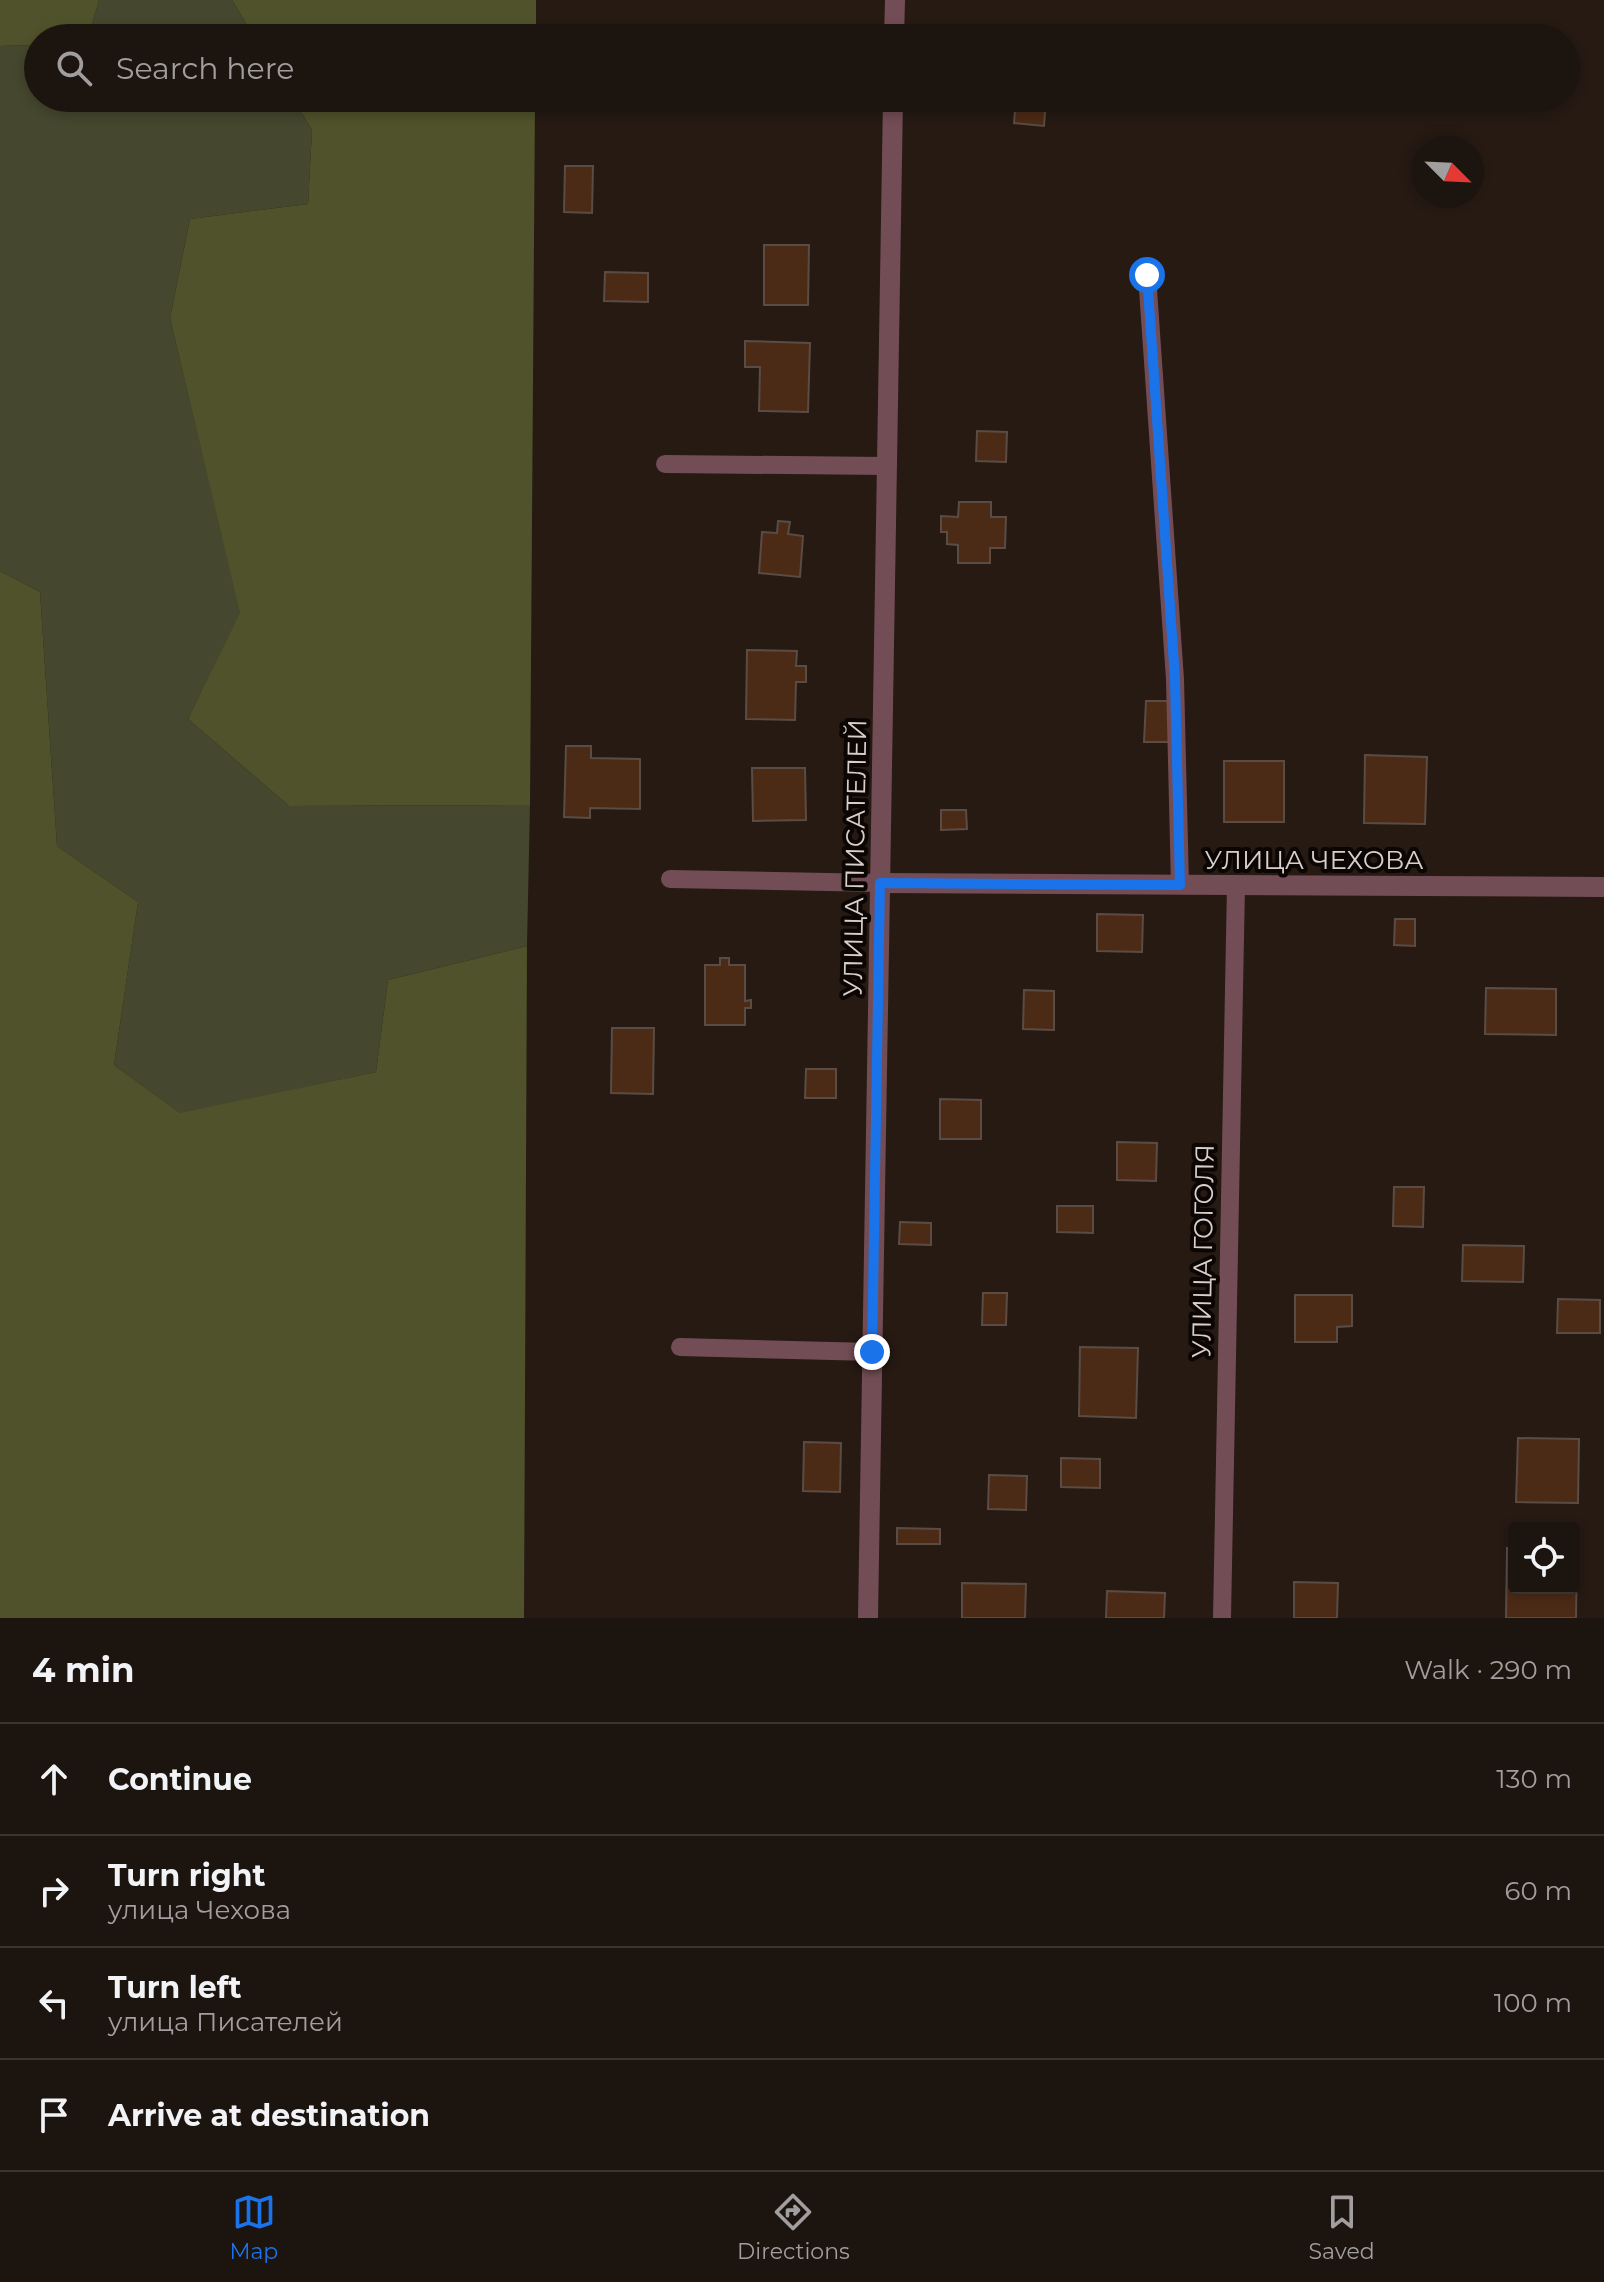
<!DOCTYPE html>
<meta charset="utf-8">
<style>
body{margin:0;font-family:Montserrat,sans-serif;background:#29211c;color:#f1f3f6}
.controls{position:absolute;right:24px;bottom:24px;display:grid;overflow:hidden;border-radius:8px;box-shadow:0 4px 12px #0003}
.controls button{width:72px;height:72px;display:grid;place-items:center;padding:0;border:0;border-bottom:2px solid #3a332e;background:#1c140e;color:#f1f3f6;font:40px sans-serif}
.compass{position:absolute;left:1412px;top:136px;width:72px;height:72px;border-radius:50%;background:#1c140e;box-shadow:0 4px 12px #0003;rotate:114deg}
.stop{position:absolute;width:24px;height:24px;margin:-18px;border:6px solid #1a73e8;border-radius:50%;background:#fff}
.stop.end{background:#1a73e8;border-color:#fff;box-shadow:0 2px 8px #0008}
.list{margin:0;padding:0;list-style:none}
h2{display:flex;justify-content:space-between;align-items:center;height:104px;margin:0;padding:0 32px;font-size:34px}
h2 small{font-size:26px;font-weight:400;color:#a09e9e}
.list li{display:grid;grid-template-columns:52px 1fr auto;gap:24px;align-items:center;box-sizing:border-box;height:112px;padding:0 32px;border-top:2px solid #3a332e}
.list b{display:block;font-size:30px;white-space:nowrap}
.list p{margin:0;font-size:26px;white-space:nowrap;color:#a09e9e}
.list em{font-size:26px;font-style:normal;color:#a09e9e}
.icon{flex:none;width:44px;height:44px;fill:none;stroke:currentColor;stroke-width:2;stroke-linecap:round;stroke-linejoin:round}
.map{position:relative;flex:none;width:1604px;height:1618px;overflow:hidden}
.search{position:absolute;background:#1c140e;box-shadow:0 4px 12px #0003;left:24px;right:24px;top:24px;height:88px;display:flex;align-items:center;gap:20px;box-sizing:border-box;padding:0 28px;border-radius:44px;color:#a09e9e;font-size:30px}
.sheet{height:552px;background:#1c140e}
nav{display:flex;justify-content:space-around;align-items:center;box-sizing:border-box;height:112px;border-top:2px solid #3a332e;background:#1c140e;font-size:22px;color:#a09e9e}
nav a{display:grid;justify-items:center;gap:4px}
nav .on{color:#1a73e8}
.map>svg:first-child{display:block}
.green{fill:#45472e}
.forest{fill:#4f522a}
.building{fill:#4c2b16;stroke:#5a4c44;stroke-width:2}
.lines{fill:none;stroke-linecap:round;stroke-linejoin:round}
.lane{stroke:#734d56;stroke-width:18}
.street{stroke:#734d56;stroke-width:20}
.route{stroke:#1a73e8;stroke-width:10}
.labels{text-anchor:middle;stroke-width:8;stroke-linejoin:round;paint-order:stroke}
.street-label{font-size:26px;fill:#d8cfca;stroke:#0b0604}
</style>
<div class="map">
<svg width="1604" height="1618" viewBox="0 0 1604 1618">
<rect width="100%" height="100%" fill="#261a13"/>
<g class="green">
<polygon points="99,0 232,0 255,38 88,38"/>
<polygon points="38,45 38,98 292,98 312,130 308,204 190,219 170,318 241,614 188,719 289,806 530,805 527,946 388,980 376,1072 181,1114 114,1065 138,902 57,846 40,592 0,571 0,46"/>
</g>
<g class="forest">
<polygon points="0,0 99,0 88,38 38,38 38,45 0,46"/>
<polygon points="232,0 536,0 536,38 255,38"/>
<polygon points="292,98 535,98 530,805 289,806 188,719 240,613 170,318 190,219 308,204 312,130"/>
<polygon points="0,571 40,592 57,846 138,902 114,1065 180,1113 376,1072 388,980 527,946 524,1618 0,1618"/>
</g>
<g class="building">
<polygon points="1016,98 1046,98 1044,126 1014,123"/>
<polygon points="565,166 593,166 592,213 564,212"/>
<polygon points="764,245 809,245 808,305 764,305"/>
<polygon points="605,272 648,273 648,302 604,301"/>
<polygon points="745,341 810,343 808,412 759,411 760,367 745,367"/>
<polygon points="977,431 1007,432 1006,462 976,461"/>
<polygon points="959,502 991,502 991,517 1006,517 1005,548 990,548 990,563 958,563 958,545 947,544 947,532 941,532 941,516 958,517"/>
<polygon points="778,521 790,522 788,534 803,536 800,577 759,573 762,532 777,533"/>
<polygon points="747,650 797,651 796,666 806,666 806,682 796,682 795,720 746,719"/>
<polygon points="1146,701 1173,701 1172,742 1144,742"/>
<polygon points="566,746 591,746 591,758 640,759 640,809 590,808 590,818 564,817"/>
<polygon points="1365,755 1427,757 1425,824 1364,823"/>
<rect x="1224" y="761" width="60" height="61"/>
<polygon points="752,768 805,768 806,820 753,821"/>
<polygon points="941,810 966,810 967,829 941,830"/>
<polygon points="1097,914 1143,915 1142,952 1097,951"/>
<polygon points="1395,919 1415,919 1415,946 1394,945"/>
<polygon points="720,958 729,958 729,965 745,965 745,1001 751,1000 751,1008 745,1008 745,1025 705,1025 705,965 720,965"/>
<polygon points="1486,988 1556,989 1556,1035 1485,1034"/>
<polygon points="1024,990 1054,991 1054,1030 1023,1029"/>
<polygon points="612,1028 654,1028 653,1094 611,1093"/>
<polygon points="806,1069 836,1069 836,1098 805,1098"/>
<polygon points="940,1099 981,1100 981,1139 940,1139"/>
<polygon points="1117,1142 1157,1143 1156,1181 1117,1180"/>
<polygon points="1394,1187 1424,1187 1423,1227 1393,1226"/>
<polygon points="1057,1206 1093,1206 1093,1233 1057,1232"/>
<polygon points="900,1222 931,1223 931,1245 899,1244"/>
<polygon points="1463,1245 1524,1246 1523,1282 1462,1281"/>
<polygon points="983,1293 1007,1293 1006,1325 982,1325"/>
<polygon points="1295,1295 1352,1295 1352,1326 1337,1327 1337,1342 1295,1342"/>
<polygon points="1558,1299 1600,1300 1600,1333 1557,1333"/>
<polygon points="1080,1347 1138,1348 1136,1418 1079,1416"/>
<polygon points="1518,1438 1579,1439 1578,1503 1516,1502"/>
<polygon points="804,1442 841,1443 840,1492 803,1491"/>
<polygon points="1061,1458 1100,1459 1100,1488 1061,1487"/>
<polygon points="989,1475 1027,1476 1026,1510 988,1509"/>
<polygon points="897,1528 940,1529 940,1544 897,1544"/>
<polygon points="1507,1548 1514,1548 1514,1588 1574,1588 1574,1549 1577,1549 1576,1618 1506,1618"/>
<polygon points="1294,1582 1338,1583 1337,1618 1294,1618"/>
<polygon points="962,1583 1026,1584 1025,1618 962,1618"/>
<polygon points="1107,1591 1165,1593 1164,1618 1106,1618"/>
</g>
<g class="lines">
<g class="lane">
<polyline points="1147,275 1175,679 1180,885"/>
<polyline points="665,464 887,466"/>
<polyline points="670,879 880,883"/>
<polyline points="680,1347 872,1352"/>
<polyline points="1222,1618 1236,885"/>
</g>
<g class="street">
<polyline points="894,38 895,0"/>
<polyline points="880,883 1604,887"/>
<polyline points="868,1618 893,98"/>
</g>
</g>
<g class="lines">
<polyline class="route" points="872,1352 880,883 1180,885 1175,679 1147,275"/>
</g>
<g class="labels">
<g class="street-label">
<text transform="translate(855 858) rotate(-89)" y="9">УЛИЦА ПИСАТЕЛЕЙ</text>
<text x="1314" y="869">УЛИЦА ЧЕХОВА</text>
<text transform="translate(1203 1251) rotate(-89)" y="9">УЛИЦА ГОГОЛЯ</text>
</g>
</g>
</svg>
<div class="controls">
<button><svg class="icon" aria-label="locate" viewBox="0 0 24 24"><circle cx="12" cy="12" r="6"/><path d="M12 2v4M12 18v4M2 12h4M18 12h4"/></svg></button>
</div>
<svg class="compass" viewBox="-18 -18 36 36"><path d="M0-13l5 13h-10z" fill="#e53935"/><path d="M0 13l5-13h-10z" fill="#a09e9e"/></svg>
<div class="stop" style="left:1147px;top:275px"></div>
<div class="stop end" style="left:872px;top:1352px"></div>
<div class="search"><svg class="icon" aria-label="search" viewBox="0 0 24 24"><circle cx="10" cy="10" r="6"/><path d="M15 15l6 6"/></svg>Search here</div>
</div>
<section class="sheet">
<h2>4 min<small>Walk · 290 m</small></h2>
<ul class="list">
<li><svg class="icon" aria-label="ahead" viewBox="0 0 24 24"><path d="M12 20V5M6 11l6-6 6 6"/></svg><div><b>Continue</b></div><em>130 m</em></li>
<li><svg class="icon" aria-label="right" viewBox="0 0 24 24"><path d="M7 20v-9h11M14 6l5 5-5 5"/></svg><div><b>Turn right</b><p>улица Чехова</p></div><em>60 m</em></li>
<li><svg class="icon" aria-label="left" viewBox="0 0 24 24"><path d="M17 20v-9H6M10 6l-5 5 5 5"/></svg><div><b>Turn left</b><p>улица Писателей</p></div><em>100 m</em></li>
<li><svg class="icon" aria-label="arrive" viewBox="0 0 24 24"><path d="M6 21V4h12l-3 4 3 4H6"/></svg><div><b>Arrive at destination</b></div></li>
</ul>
</section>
<nav>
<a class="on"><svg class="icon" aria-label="map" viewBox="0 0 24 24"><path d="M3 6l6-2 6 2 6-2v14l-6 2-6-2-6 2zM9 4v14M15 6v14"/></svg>Map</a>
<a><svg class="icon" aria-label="directions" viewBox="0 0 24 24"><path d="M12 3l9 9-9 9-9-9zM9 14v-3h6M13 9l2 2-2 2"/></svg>Directions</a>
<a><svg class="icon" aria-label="saved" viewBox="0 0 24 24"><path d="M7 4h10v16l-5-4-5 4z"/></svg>Saved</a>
</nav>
